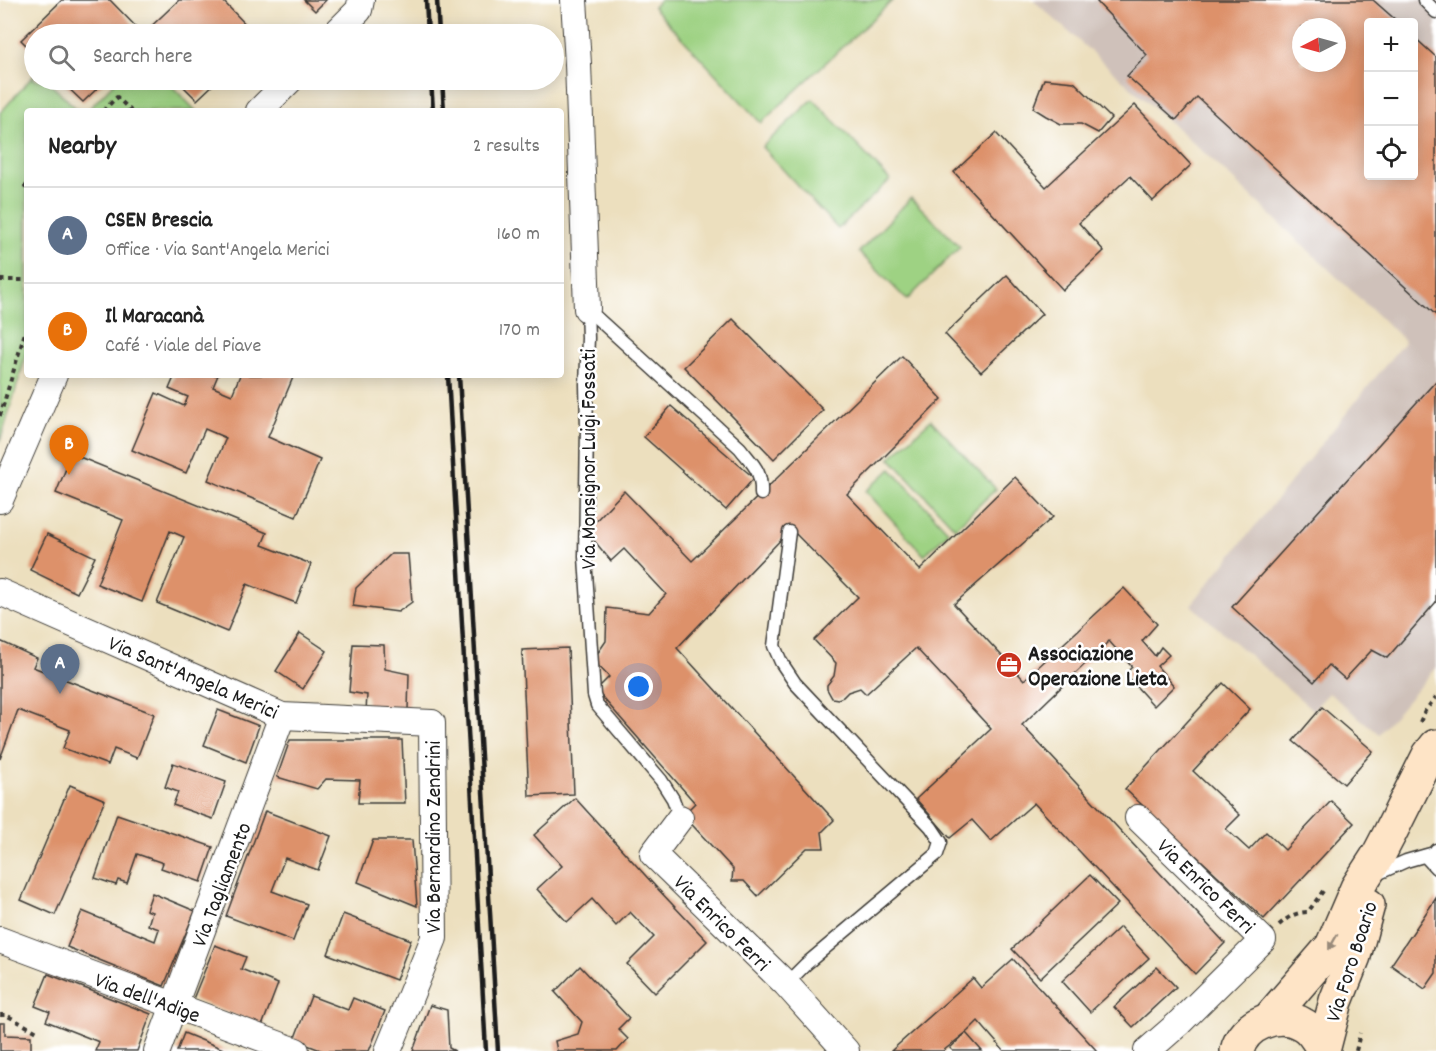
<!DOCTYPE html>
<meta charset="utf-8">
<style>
body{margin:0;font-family:Dekko,sans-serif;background:#f2f2f2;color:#222}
.controls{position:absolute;right:18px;top:18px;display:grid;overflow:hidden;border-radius:6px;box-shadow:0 3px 15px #0003}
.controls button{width:54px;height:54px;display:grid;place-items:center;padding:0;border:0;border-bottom:2px solid #e0e0e0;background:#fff;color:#222;font:30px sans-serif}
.compass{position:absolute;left:1292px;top:18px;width:54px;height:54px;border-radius:50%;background:#fff;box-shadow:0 3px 15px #0003;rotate:264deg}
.you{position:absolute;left:639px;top:687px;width:21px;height:21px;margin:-15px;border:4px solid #fff;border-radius:50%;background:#1a73e8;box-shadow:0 0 0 9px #1a73e833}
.badge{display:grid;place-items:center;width:39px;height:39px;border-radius:50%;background:#0b8043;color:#fff;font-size:20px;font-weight:700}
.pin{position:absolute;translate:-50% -50px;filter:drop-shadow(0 2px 3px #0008)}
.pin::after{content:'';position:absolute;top:32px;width:21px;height:18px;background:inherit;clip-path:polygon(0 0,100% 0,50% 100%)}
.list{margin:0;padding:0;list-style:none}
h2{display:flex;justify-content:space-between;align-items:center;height:78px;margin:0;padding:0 24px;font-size:26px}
h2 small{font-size:20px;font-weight:400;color:#767676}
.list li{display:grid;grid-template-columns:39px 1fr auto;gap:18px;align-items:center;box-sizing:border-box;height:96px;padding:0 24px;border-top:2px solid #e0e0e0}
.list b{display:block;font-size:22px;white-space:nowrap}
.list p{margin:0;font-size:20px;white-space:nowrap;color:#767676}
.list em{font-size:20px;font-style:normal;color:#767676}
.icon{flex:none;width:33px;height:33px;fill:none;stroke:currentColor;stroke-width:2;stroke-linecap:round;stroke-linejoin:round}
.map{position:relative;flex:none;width:1436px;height:1051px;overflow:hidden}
.search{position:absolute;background:#fff;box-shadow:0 3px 15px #0003;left:24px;top:24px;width:540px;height:66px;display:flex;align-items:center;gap:15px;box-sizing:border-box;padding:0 21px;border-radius:33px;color:#767676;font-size:22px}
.panel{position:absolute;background:#fff;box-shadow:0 3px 15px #0003;left:24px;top:108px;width:540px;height:270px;border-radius:6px}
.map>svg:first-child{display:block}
.industrial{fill:#cfc1ba;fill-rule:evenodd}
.green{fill:#9ed283;stroke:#5d7750;stroke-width:1.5}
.building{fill:#dd916a;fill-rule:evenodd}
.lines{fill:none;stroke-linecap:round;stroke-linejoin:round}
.service-casing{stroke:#3b3934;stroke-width:15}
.minor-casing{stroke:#3b3934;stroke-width:28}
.secondary-casing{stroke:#3b3934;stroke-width:36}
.path{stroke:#3b3934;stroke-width:4;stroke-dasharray:4.5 4.5;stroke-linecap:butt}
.service{stroke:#fff;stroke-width:12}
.minor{stroke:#fff;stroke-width:26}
.secondary{stroke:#fee4c6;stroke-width:33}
.rail{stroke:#1c1c1c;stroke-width:4.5}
.oneway{fill:#988a7a}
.labels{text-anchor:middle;stroke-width:5;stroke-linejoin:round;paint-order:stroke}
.street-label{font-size:22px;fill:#1c1c1c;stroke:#fff}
.poi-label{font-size:22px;font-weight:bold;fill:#1c1c1c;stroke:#fff;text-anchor:start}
</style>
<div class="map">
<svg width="1436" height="1051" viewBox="0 0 1436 1051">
<rect width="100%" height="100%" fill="#fff"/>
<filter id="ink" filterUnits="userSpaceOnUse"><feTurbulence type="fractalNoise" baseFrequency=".0167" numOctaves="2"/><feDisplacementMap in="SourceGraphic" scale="12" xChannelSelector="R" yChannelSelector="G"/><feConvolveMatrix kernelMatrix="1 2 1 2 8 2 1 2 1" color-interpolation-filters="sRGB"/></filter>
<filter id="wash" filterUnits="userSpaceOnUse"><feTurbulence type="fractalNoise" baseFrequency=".008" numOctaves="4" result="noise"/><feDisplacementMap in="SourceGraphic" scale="24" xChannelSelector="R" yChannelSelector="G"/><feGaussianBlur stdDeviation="1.35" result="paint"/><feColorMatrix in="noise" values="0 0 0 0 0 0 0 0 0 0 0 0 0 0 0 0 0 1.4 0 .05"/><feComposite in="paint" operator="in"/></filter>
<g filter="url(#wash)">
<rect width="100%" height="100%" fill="#ecdfbe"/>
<path class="industrial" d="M1033,0H1436V667L1379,734L1329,693L1313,710L1191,605L1405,341L1209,157ZM1368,22H1414V176H1368ZM1301,27H1337V63H1301Z"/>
<g class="green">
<polygon points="660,0 893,0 761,123 653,7"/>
<polygon points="34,75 34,80 46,80 79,111 27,111 27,352 0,442 0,113"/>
<polygon points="117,80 166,80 196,111 87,111"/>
<polygon points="813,99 890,180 838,229 762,147"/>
<polygon points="911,198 960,247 907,300 859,252"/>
<polygon points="931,420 996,489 955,528 890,458"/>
<polygon points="891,469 949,532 924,555 866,491"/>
</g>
<g id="blocks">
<g class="building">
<polygon points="62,0 110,0 143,34 179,0 222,0 255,34 34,34 34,53 21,40"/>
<polygon points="304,0 326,0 315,11"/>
<path d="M1099,0H1373L1398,22H1368V176H1414V37L1436,57V315L1197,97L1176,120L1127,76L1147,55L1097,2ZM1301,27H1337V63H1301Z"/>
<polygon points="1044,79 1074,82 1111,118 1098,133 1081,124 1061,124 1046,116 1033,108"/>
<polygon points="60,80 106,80 83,102"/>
<polygon points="177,80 218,80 197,100"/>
<polygon points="1135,105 1191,165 1153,201 1130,176 1079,223 1104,251 1063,290 954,172 996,133 1046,187"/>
<polygon points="1007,275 1042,314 981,372 945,334"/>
<polygon points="733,319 823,410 774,459 684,367"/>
<polygon points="902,356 942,399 847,494 920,570 1015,477 1053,517 954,604 1024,680 1124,588 1157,624 1142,641 1155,656 1161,647 1169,655 1157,666 1174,686 1154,706 1125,674 1132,667 1109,641 1022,725 1225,943 1195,974 1034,803 991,841 972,820 950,838 916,799 991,729 916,648 866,694 860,688 848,692 843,697 838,699 832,698 827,689 827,685 834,676 836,663 814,640 858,597 791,529 677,648 834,820 822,832 824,848 807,848 758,896 744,881 732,881 733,869 683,815 695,803 596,690 609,677 593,660 606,641 607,608 649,613 666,594 624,549 611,561 586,531 624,491 692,561"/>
<polygon points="175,375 218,375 213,387 232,395 240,375 294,375 268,437 320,460 296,517 208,480 226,438 205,429 186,473 132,450 156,393 184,406 188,397 169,389"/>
<polygon points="1436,381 1436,602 1387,658 1372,650 1345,679 1329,665 1314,682 1232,607"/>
<polygon points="671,406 754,478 726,510 644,437"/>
<polygon points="72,454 267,533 262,545 311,564 296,603 247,584 227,632 157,603 184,537 170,531 142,602 97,584 123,520 56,493"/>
<polygon points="47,534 95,557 77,593 30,570"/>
<polygon points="391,554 408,554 412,602 398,612 353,606 356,588"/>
<polygon points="300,633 327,651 303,689 276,671"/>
<polygon points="0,641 37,658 33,667 154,714 137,758 114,749 108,765 63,748 70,730 18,710 0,759"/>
<polygon points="353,644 384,645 385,669 409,674 408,710 366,711 367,695 349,692"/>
<polygon points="568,648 574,794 529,796 522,650"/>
<polygon points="1223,683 1250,709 1193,771 1240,815 1226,829 1249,850 1266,832 1285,850 1331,801 1354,823 1264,919 1125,789"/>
<polygon points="1322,707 1373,751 1344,784 1293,741"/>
<polygon points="218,710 259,726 246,762 204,745"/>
<polygon points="290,740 402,740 405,803 358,803 360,780 326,779 317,789 277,777"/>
<polygon points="173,763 226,782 213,819 173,805 178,792 165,787"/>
<polygon points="70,785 105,800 55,915 21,900"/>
<polygon points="575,798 655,886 707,941 655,993 627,964 654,937 630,912 616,926 592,899 567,922 537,889 562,866 534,835"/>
<polygon points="265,811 331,836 318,870 285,858 272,891 307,904 293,941 226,916"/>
<polygon points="117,814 213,847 201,882 161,868 163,863 137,854 127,883 118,880 116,885 95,878"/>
<polygon points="373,840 412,840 417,906 358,882"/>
<polygon points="1090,875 1118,904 1040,978 1012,949"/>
<polygon points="152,893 195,911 164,986 67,947 82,911 155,941 159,929 148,925 152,912 146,910"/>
<polygon points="1436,898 1436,973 1425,989 1391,965"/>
<polygon points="343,914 411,940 396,980 328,954"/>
<polygon points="1120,927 1149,958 1090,1012 1062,981"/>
<polygon points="215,945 246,957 241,969 278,984 262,1026 193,999"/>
<polygon points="1013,959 1097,1051 1004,1051 978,1021 968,1031 943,1051 891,1051 973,978 981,988"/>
<polygon points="580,966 629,1018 618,1029 628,1039 617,1051 557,1051 555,1041 578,1034 582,1022 555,992"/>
<polygon points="1157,967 1176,987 1133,1027 1114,1007"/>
<polygon points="48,974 151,1014 137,1051 95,1051 99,1042 46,1021 50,1012 35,1006"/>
<polygon points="311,996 348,1010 353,998 385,1011 369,1051 323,1051 294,1040"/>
<polygon points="430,1005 447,1010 449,1048 455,1051 413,1051"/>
<polygon points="0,1023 5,1023 5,1035 31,1036 31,1051 0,1051"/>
<polygon points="184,1033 228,1051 177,1051"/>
<polygon points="966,1033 982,1051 953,1051 950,1048"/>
</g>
</g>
</g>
<g filter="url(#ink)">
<use href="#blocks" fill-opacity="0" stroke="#3b3934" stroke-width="1.5"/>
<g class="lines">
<g class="service-casing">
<g id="service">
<polyline points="1424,0 1436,12"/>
<polyline points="587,309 588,338 586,384 587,428 585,557 594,695 597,705 661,780 673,799 680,818"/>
<path d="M587,309L740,448C753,465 762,470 761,494"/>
<polyline points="1425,856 1436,868"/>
<polyline points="1377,874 1406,861 1434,853 1436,850"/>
<polyline points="786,984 806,964 937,854 941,842 931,827 795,683 781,662 774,646 789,532"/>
</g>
</g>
<g class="minor-casing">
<g id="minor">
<polyline points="574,0 578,64 587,309"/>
<polyline points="335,34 359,10 361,0"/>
<polyline points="259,111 290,80"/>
<polyline points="0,500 54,375"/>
<polyline points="0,592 282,716 432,723 434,938 388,1051"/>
<polyline points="680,818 653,854 786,984 846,1051"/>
<polyline points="1138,818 1263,940 1178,1024 1147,1051"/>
<polyline points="0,940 296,1051"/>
<polyline points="157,1051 282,716"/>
</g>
</g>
<g class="secondary-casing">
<g id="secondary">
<polyline points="1269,1019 1332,946 1357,888 1379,854 1390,833 1429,755 1436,746"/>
<path d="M1237,1051C1243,1024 1278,1010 1302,1024C1312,1029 1317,1039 1323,1049"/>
<polyline points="1323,1051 1336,1001 1354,956 1368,905"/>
</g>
</g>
<g class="path">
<polyline points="103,111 117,97 131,111"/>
<polyline points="27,185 25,187 27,189"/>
<polyline points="0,280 27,280"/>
<polyline points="0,416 27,326"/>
<polyline points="1420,722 1425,711 1436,697"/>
<path d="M1279,925C1288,917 1296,912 1308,912L1323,891"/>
<polyline points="0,1015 6,1015 39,1033"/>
<polyline points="1356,1051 1360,1033"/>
</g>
<use href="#service" class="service"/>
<use href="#minor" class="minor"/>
<use href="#secondary" class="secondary"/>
<g class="rail">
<polyline points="426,0 428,34"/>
<polyline points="437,0 439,34"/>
<polyline points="431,80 433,111"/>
<polyline points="442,80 444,111"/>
<polyline points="448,375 486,1051"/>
<polyline points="459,375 498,1051"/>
</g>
</g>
<defs><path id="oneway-solid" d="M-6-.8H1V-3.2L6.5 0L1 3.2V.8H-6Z" transform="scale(1.5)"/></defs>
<use class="oneway" href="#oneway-solid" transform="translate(1333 942) rotate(120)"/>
</g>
<defs>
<g id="office-disc" transform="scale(1.35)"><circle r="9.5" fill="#c8321e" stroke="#fff"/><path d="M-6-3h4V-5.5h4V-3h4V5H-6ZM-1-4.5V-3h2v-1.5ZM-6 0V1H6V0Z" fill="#fff"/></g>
</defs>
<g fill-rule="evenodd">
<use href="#office-disc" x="1009" y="665"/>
</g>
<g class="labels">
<g class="street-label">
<text transform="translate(587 459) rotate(-90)" y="8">Via Monsignor Luigi Fossati</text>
<text transform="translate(194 676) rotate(23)" y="8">Via Sant'Angela Merici</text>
<text transform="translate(432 837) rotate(-90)" y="8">Via Bernardino Zendrini</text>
<text transform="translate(220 884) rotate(-69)" y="8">Via Tagliamento</text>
<text transform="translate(1207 885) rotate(44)" y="8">Via Enrico Ferri</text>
<text transform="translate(723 922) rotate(45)" y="8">Via Enrico Ferri</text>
<text transform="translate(1350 961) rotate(-72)" y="8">Via Foro Boario</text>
<text transform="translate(148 996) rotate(20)" y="8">Via dell'Adige</text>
</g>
<g class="poi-label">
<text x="1028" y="660">Associazione<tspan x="1028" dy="25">Operazione Lieta</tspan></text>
</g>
</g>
</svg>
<div class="controls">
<button>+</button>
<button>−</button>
<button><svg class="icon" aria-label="locate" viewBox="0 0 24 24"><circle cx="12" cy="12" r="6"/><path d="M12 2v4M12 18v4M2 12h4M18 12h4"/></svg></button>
</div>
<svg class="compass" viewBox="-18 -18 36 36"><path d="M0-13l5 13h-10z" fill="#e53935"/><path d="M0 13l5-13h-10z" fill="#767676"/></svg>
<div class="you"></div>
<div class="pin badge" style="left:60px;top:694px;background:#5c6f8a">A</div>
<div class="pin badge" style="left:69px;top:475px;background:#e8710a">B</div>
<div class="search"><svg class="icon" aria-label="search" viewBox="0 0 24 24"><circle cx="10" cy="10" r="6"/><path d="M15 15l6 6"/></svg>Search here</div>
<section class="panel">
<h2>Nearby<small>2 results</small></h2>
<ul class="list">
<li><span class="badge" style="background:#5c6f8a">A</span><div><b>CSEN Brescia</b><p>Office · Via Sant'Angela Merici</p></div><em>160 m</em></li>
<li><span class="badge" style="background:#e8710a">B</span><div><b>Il Maracanà</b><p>Café · Viale del Piave</p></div><em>170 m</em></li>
</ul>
</section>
</div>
